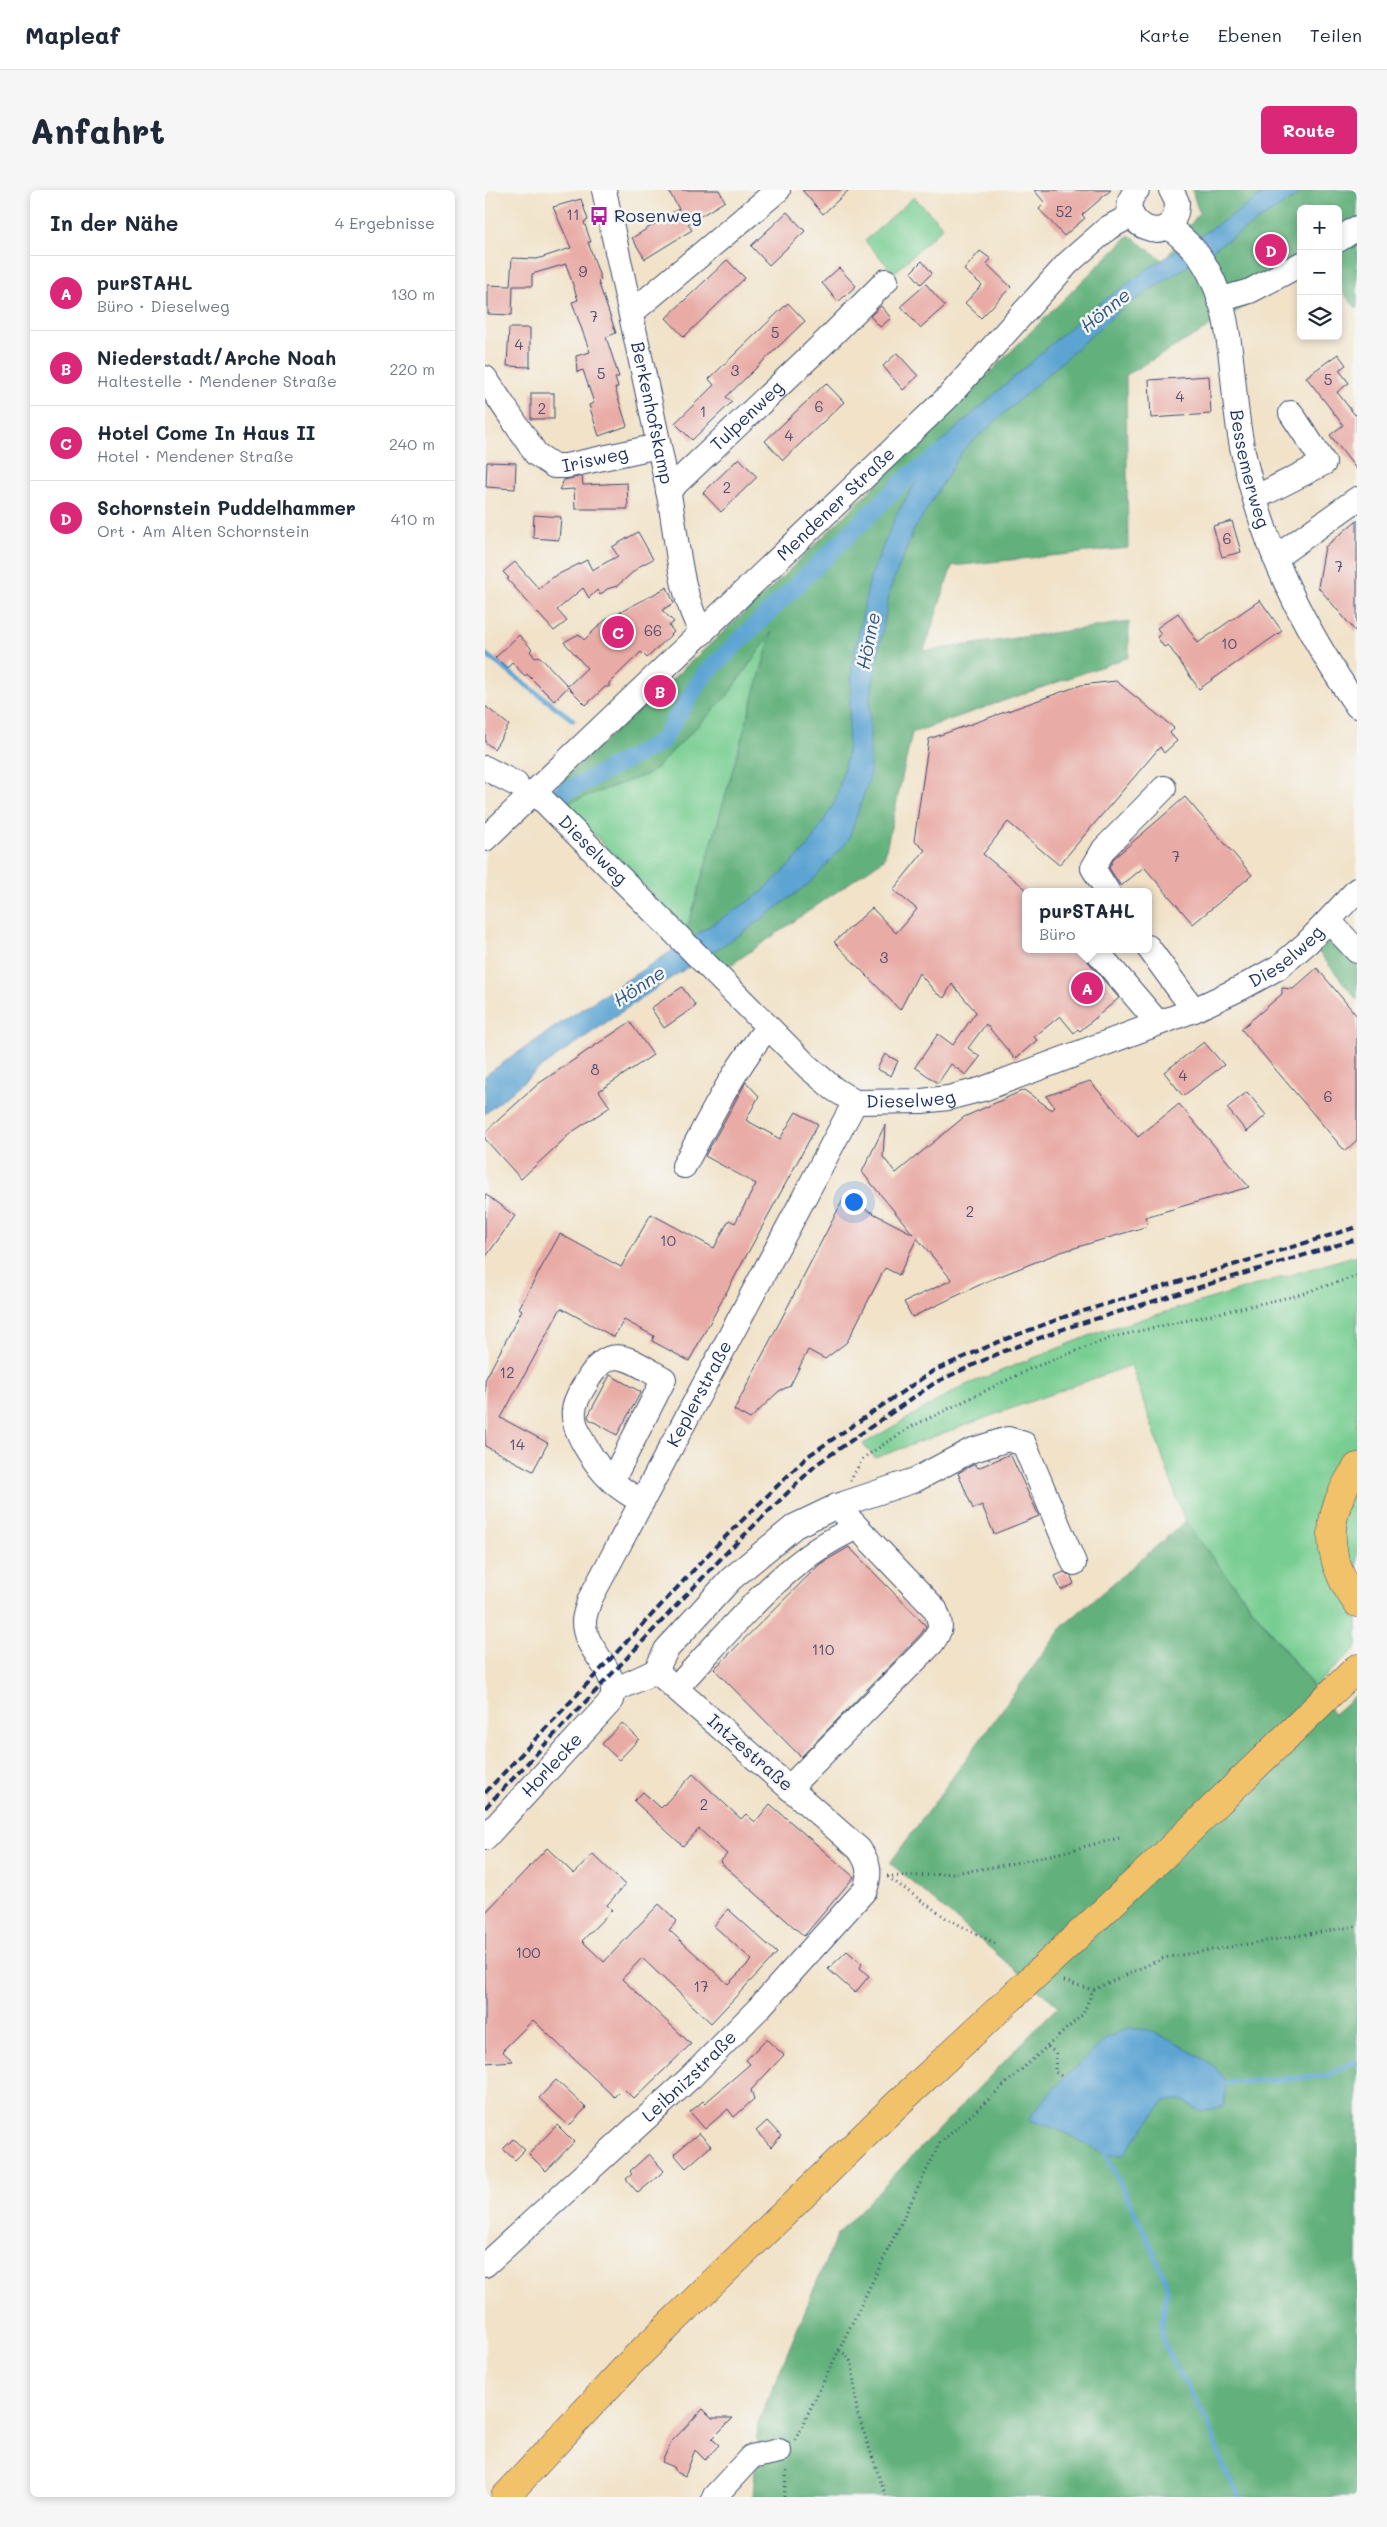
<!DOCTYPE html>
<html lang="de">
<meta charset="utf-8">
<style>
body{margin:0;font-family:Mali,sans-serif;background:#f6f6f7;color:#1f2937}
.controls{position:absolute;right:15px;top:15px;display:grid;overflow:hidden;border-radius:8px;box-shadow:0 2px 8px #0003}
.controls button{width:45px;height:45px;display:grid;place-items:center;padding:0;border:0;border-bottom:1px solid #e0e1e3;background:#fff;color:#1f2937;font:25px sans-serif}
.you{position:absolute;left:368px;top:1011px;width:18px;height:18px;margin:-12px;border:4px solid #fff;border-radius:50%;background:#1a73e8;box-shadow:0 0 0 8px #1a73e833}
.badge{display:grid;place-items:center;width:32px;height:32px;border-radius:50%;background:#db2777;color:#fff;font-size:16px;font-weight:700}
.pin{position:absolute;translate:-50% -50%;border:2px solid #fff;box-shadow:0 1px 5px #0006}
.popup{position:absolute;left:537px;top:698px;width:130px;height:65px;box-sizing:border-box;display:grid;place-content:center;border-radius:8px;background:#fff;filter:drop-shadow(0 1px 4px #0005);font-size:16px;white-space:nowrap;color:#747a83}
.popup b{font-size:19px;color:#1f2937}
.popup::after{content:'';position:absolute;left:50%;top:100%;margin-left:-10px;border:10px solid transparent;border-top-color:#fff}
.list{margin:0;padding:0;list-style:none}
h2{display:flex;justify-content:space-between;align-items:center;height:65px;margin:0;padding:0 20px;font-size:21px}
h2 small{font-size:16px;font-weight:400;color:#747a83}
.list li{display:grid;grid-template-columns:32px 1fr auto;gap:15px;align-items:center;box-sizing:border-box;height:75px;padding:0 20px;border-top:1px solid #e0e1e3}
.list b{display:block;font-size:19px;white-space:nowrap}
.list p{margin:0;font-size:16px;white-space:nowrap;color:#747a83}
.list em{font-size:16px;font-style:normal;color:#747a83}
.icon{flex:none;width:28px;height:28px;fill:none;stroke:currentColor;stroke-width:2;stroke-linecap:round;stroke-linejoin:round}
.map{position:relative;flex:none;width:872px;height:2307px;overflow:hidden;border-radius:8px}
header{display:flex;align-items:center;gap:30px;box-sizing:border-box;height:70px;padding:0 25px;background:#fff;border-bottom:1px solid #e0e1e3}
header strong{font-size:24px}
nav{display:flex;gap:28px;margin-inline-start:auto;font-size:18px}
.intro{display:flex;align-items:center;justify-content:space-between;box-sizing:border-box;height:120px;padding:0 30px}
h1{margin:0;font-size:35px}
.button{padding:12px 22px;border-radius:8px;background:#db2777;color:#fff;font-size:18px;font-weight:700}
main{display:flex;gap:30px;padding:0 30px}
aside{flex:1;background:#fff;border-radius:8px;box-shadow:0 2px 8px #0003}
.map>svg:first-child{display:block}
.green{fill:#78ce92;stroke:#4a7e78}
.forest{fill:#62b17c;stroke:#3e706d}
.water{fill:#5da4d3;stroke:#3c6a98}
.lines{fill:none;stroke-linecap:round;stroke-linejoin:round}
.stream{stroke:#5da4d3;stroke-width:5}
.canal{stroke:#5da4d3;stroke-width:18}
.building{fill:#e9aba6}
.minor-casing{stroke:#3b4a6e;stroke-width:26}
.major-casing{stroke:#3b4a6e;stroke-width:29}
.path{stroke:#3b4a6e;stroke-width:3;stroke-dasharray:1 4;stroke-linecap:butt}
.minor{stroke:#fff;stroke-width:24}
.major{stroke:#f2c26a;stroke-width:28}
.rail{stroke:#1b2f5e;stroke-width:4;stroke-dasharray:8 4;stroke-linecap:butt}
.labels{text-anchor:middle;stroke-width:5;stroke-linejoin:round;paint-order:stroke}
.number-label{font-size:15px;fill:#4e4e70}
.poi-label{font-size:18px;fill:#1b2f5e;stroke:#f6f6f2;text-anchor:start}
.street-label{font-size:18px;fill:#1b2f5e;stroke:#f6f6f2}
.water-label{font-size:19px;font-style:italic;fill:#325887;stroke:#f6f6f2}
</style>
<header>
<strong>Mapleaf</strong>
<nav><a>Karte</a><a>Ebenen</a><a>Teilen</a></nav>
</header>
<div class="intro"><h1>Anfahrt</h1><a class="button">Route</a></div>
<main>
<aside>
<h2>In der Nähe<small>4 Ergebnisse</small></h2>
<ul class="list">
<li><span class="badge">A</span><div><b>purSTAHL</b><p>Büro · Dieselweg</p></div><em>130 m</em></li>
<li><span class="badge">B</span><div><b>Niederstadt/Arche Noah</b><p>Haltestelle · Mendener Straße</p></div><em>220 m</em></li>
<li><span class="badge">C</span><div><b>Hotel Come In Haus II</b><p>Hotel · Mendener Straße</p></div><em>240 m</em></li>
<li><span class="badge">D</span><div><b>Schornstein Puddelhammer</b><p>Ort · Am Alten Schornstein</p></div><em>410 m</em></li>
</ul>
</aside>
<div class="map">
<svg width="872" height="2307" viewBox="0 0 872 2307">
<rect width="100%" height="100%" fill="#f6f6f2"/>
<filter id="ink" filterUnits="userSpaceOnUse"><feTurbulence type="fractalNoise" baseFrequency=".02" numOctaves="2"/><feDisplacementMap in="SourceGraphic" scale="10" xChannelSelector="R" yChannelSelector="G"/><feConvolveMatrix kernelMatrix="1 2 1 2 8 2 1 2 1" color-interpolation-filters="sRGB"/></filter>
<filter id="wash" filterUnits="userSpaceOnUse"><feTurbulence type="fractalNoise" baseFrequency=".0096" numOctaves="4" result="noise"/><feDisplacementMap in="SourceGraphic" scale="20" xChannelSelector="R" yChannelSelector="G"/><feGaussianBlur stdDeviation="1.12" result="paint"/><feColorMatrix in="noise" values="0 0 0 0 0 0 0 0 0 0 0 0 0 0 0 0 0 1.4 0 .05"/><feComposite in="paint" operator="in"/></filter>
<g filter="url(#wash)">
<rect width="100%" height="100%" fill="#f1e2c8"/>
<g class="green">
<polygon points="429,7 458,37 409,83 380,51"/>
<polygon points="288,441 202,740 79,614 166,583 242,506"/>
<polygon points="872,1065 872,1457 829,1497 700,1332 646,1175 390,1268 378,1254 478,1196 614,1142"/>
</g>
<g class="forest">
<polygon points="707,0 872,0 872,119 853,97 853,19 816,19 816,84 641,185 643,358 467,376 439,461 644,432 644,467 427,543 399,669 240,779 202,740 287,442 242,506 166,583 79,614 73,594 285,399 644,45 679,71 714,23"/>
<polygon points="850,747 872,774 872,810 833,761"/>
<polygon points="700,1332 849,1524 872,1504 872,2307 268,2307 273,2233 352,2044 573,1816 405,1673 579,1435"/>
</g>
<g class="water">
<polygon points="783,0 821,0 637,118 478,260 428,342 405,399 385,510 385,587 363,651 327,691 262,740 183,790 55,878 0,924 0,886 5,882 80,830 276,703 322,658 351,610 362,565 367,477 385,387 412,323 456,252 600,124 663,79 760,17"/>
<polygon points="643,1838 663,1840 693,1853 731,1878 741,1893 739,1916 716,1922 697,1910 680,1911 638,1965 621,1965 577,1941 544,1930 553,1916 581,1886 622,1848"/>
</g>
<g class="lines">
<g class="stream">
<polyline points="0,464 88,530"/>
<polyline points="741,1893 842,1886 866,1873 872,1873"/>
<polyline points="621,1965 666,2055 682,2095 676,2141 684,2165 723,2232 741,2284 756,2307"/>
</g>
<polyline class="canal" points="72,606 176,552 218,486 423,287 461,261"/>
</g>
<g id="blocks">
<g class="building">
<polygon points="183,0 234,0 240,11 203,34 207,40 160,69 147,48 194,19"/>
<polygon points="317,0 364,0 338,24"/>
<polygon points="549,0 626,0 597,25 600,28 579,46 554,19 560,13"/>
<polygon points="96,9 103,30 99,32 106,52 103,52 116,90 113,91 131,143 121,147 134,187 130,188 133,197 130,198 142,236 114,246 104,215 109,213 98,180 92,182 91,166 105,162 87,112 93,110 81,74 47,84 47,96 28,96 27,125 3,124 3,95 25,96 27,68 52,69 86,58 68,17"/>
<polygon points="302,22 320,41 284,75 266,56"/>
<polygon points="790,48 798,63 783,72 775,57"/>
<polygon points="495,61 506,69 502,74 526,97 496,128 480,113 497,95 479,80"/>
<polygon points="242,70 260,88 199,147 181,128"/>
<polygon points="437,71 447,83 436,94 426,82"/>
<polygon points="354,78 371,96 353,112 337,93"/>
<polygon points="441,94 460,116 435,138 416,116"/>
<polygon points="303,113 320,131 241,207 247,212 207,250 190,233 229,195 224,189"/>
<polygon points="396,116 406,128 395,137 385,126"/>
<polygon points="24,138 45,138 45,177 22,176"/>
<polygon points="412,163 433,186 418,200 398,176"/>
<polygon points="853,164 861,175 854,180 864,193 852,202 870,225 872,224 872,280 845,245 858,235 821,187"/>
<polygon points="724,186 726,224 666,228 664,190"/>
<polygon points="341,193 359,212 298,270 280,251"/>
<rect x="46" y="203" width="23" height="26"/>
<polygon points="254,268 272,287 236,322 218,303"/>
<polygon points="2,272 31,273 30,299 1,297"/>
<polygon points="97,286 98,295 142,293 143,319 90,319 89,299 74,300 79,290"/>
<polygon points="49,325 76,327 74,350 48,348"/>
<polygon points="872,330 872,443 833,397 840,357"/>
<polygon points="747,331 756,362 737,367 728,336"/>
<polygon points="153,342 168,369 155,376 132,396 122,399 115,405 112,400 104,408 98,398 72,420 82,431 69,441 22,389 24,388 18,382 30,372 54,399 66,388 102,370 107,380 133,366 127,357"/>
<polygon points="182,397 189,413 177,420 189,432 184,436 189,442 162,468 156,462 124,493 124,497 120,497 101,515 83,497 69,511 42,484 40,486 27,472 23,478 10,468 34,445 47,459 45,461 50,468 54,466 83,496 102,478 79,452 94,444 99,450 119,431"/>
<polygon points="775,410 797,441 714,499 683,455 679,457 672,447 676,444 672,438 693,423 713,453"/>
<polygon points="631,491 689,538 685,543 692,551 679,563 675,557 574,675 523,632 498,664 541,699 541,759 597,759 600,768 634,808 595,841 593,839 589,843 575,826 549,847 552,850 530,869 501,834 483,858 495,867 481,885 466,874 453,893 430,877 453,844 468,855 491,822 467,794 459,808 451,803 434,783 415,820 349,752 387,718 411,743 432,719 408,700 440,660 429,651 444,549 596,495"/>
<polygon points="0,516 24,535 9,559 0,552"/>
<polygon points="700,607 767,685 708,734 659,677 636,696 624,678 629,668"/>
<polygon points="832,778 872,826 872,950 860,961 756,839 797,804 797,798 808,799"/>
<polygon points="197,797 211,816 179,838 166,818"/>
<polygon points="145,832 168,865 114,901 125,917 87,942 36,989 0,949 0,942 53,894"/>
<polygon points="719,852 739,875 698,906 679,882"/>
<polygon points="400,864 413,871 406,886 392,879"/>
<polygon points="605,891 653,947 694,914 764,997 660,1027 663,1036 576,1062 505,1090 427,1127 419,1112 467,1090 432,1048 414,1085 400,1078 362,1152 340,1169 323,1160 305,1196 294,1201 265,1229 249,1220 359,1008 428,1044 377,982 400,935 398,967 411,983 479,927 539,900 567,920 570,917 561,906"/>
<polygon points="261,892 274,906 261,930 295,949 311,922 333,934 204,1171 167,1151 169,1146 139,1130 129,1147 76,1118 16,1228 63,1253 48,1281 0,1256 0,1190 37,1120 34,1118 75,1044 136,1077 166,1024 229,1058 244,1030 250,1033 271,994 220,966"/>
<polygon points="762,902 781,925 762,942 742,918"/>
<polygon points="0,1004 30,1026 0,1068"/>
<polygon points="125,1185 156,1202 132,1245 104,1229 103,1226"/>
<polygon points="525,1264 554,1326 509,1344 497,1315 488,1319 473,1283 490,1274 493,1278"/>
<polygon points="364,1357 441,1436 436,1444 316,1567 229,1479 335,1374"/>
<polygon points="579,1382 586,1386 589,1394 576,1400 570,1386"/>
<polygon points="137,1533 154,1549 134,1570 117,1554"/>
<polygon points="208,1584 256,1629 261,1624 270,1632 285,1614 369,1687 319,1746 235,1672 242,1664 214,1639 198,1656 149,1611 158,1602 176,1618"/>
<polygon points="62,1658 89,1684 108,1664 140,1695 122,1715 127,1720 97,1751 119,1772 174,1714 192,1731 184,1740 243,1794 267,1770 229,1736 243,1719 292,1763 226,1833 157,1768 137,1789 206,1854 149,1909 138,1898 129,1907 48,1830 17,1861 28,1871 0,1873 0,1723"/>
<polygon points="362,1761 377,1774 375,1778 384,1786 370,1803 343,1779"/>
<polygon points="281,1849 299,1865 266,1900 269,1909 249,1927 243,1919 220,1939 205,1922 218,1911 220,1913 265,1874 261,1870"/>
<polygon points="71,1890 101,1918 84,1936 54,1908"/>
<polygon points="282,1931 296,1946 286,1957 271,1941"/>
<polygon points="72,1935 89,1952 61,1981 44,1964"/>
<polygon points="214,1943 226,1956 201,1978 189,1964"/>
<polygon points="28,1949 40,1960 30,1970 18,1959"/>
<polygon points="164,1964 179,1981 153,2003 141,1989 147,1984 145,1981"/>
<polygon points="218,2219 227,2228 248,2228 227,2249 234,2255 220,2270 210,2260 200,2286 191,2282 189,2277 177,2272 186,2252"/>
</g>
</g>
</g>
<g filter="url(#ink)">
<use href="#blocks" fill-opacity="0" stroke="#3b4a6e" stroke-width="1"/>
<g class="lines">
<g class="minor-casing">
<g id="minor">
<path id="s1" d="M119,0C140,100 163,200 183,300C193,349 193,400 217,443"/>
<path d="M652,0C622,31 692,65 692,12L686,0"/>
<path id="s2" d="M683,36C692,44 703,52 711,62C745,105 745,165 751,217C754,244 759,270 766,295C788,379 824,445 872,516"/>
<polyline points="853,50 872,38"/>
<polyline points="734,110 765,101 816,74"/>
<polyline points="146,123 293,0"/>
<path id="s3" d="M0,188L51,264L69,276H81L173,256"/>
<path id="s4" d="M183,301L341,151L401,91"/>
<polyline points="770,308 839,273 806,223"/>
<polyline points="790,368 872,309"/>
<polyline points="0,578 31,594"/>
<path id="s5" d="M50,602L323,877L349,899L370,912L437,911L463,908L498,899L709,820L756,798L794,777L822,753L872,700"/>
<path id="s6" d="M0,649L462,208L583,73L623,38L647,25"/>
<polyline points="623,702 608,678 619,659 679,598"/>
<polyline points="844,731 872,761"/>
<polyline points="663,757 709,820"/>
<polyline points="610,759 673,833"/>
<path d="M199,976C225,928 248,880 283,837"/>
<path d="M127,1291L179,1189C146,1171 125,1149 101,1193C96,1201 90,1210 89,1220C86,1240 112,1277 126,1290C135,1299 146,1305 157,1312"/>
<polyline points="171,1481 181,1460 246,1389 310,1336 352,1316 430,1290 485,1261 523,1249 539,1254 589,1373"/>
<path d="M191,1498C243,1443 300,1368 371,1338"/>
<path d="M304,1598L447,1453C457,1439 457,1435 450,1419L352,1316"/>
<path id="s7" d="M0,1648L127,1510C135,1479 99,1462 99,1432C99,1425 103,1416 105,1409L370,912"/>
<path id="s8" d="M0,2075L206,1887L273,1819L380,1700C386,1683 384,1673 374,1659L171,1481L130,1500"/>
<polyline points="229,2307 266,2267 294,2261"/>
</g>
</g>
<g class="major-casing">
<g id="major">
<path d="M872,1277C839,1324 838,1366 872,1413"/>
<polyline points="20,2307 146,2172 408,1918 678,1666 872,1478"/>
</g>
</g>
<g class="path">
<polyline points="365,1291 378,1268 424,1238 547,1178 628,1147 809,1106 872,1086"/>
<path d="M402,1686C482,1688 558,1667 634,1648"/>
<polyline points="403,1687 461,1728 511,1754"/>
<polyline points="579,1791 608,1800"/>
<polyline points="563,1857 571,1863 570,1882 578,1887"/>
<polyline points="354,2161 362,2165 367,2174 372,2222 401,2307"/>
<polyline points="310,2250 455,1953 598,1824 608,1800 678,1768 872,1736"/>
<polyline points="299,2307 302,2278"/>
</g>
<use href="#minor" class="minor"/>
<use href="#major" class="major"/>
<g class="rail">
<polyline points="0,1603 234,1353 323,1266 448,1181 513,1152 579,1127 872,1037"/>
<polyline points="0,1618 243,1361 332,1274 451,1192 517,1162 584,1137 872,1049"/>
</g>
</g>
</g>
<defs>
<g id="bus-bare" transform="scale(1.5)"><path d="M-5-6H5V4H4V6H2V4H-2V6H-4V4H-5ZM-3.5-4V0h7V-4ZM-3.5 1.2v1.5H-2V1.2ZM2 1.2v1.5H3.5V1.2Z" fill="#b5179e" stroke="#f6f6f2" stroke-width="2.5" paint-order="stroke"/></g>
</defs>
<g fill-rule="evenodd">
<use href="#bus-bare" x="114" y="26"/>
</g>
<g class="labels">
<g class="number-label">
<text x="579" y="27">52</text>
<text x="88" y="30">11</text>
<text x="98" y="87">9</text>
<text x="109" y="132">7</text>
<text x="290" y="148">5</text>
<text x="34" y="160">4</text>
<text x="250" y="186">3</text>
<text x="116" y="189">5</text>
<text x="843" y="195">5</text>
<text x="695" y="212">4</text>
<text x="334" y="222">6</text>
<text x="57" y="224">2</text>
<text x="218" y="227">1</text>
<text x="304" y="251">4</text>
<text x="242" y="303">2</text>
<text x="742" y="354">6</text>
<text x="854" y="382">7</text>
<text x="168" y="446">66</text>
<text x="744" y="459">10</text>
<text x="691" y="672">7</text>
<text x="399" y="773">3</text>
<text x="110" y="885">8</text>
<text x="698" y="891">4</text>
<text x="843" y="912">6</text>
<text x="485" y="1027">2</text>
<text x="183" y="1056">10</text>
<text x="22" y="1188">12</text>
<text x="32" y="1260">14</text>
<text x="338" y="1465">110</text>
<text x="219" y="1620">2</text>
<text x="43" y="1768">100</text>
<text x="216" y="1802">17</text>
</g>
<g class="poi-label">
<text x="129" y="32">Rosenweg</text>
</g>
<g class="street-label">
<text dy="6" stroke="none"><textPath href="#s1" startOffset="228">Berkenhofskamp</textPath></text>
<text dy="6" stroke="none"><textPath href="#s4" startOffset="109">Tulpenweg</textPath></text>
<text dy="6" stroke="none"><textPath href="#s3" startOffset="155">Irisweg</textPath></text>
<text dy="6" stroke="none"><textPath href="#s2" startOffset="264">Bessemerweg</textPath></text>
<text dy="6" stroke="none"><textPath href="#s6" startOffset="485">Mendener Straße</textPath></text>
<text dy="6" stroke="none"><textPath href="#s5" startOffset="82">Dieselweg</textPath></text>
<text dy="6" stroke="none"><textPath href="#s5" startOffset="908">Dieselweg</textPath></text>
<text dy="6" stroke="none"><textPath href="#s5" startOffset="502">Dieselweg</textPath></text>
<text dy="6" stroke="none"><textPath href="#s7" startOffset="529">Keplerstraße</textPath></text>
<text transform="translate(265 1563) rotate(41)" y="6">Intzestraße</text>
<text dy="6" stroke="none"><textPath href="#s7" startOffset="99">Horlecke</textPath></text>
<text dy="6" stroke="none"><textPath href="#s8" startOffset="278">Leibnizstraße</textPath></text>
</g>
<g class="water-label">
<text transform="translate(620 120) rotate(-39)" y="7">Hönne</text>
<text transform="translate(383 451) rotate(-79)" y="7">Hönne</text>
<text transform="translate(154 796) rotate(-33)" y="7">Hönne</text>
</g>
</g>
</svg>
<div class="controls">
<button>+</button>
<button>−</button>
<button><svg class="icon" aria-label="layers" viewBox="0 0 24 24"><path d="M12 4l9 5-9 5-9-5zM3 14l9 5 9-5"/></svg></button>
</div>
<div class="you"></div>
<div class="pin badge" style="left:602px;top:798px">A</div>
<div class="popup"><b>purSTAHL</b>Büro</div>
<div class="pin badge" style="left:175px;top:501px">B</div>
<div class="pin badge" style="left:133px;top:442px">C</div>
<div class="pin badge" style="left:786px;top:60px">D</div>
</div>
</main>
